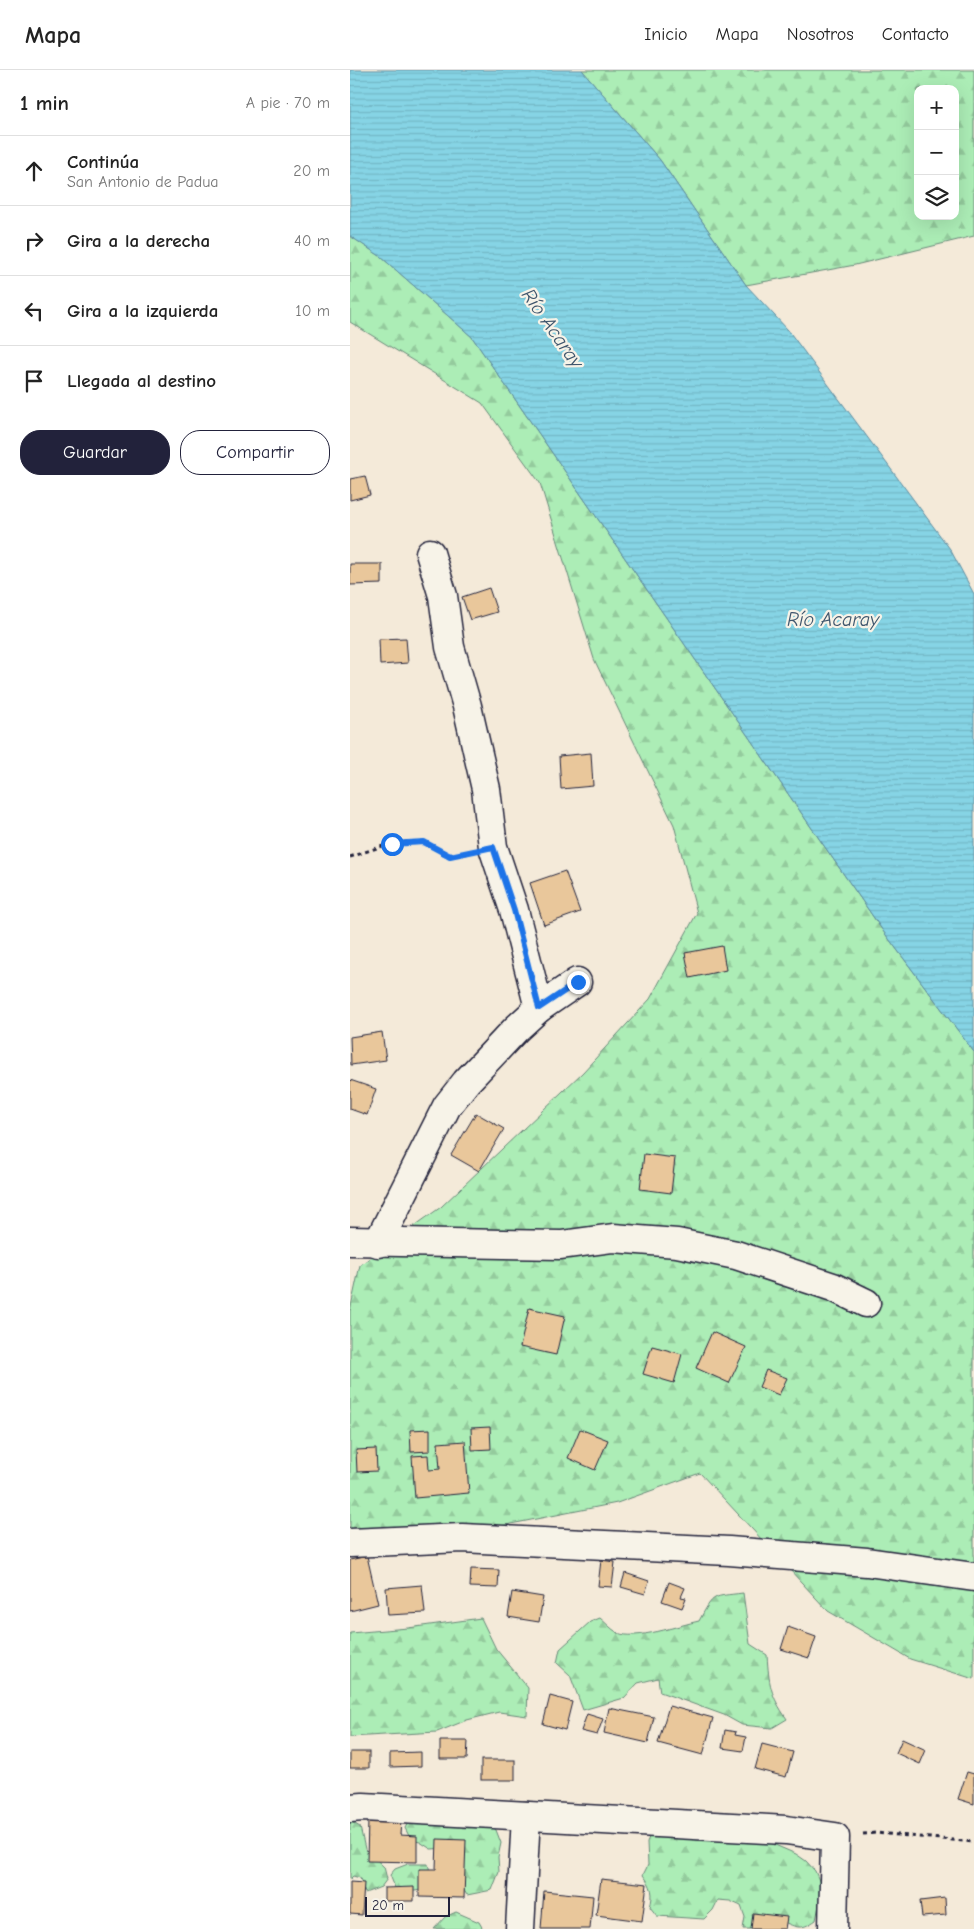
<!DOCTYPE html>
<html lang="es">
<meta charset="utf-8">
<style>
body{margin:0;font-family:"Comic Neue",sans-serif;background:#f6f6f6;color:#222}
.controls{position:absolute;right:15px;top:15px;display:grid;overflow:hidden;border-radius:10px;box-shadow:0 5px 20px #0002}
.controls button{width:45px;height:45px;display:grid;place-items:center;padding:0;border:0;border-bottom:1px solid #e0e0e0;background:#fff;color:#222;font:25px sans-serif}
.scale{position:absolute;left:15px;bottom:12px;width:85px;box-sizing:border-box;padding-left:5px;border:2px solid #22223b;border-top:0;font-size:14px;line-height:18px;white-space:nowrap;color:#22223b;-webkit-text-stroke:4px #f7f3e8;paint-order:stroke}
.stop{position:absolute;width:15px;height:15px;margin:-11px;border:4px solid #1a73e8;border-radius:50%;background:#fff}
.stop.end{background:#1a73e8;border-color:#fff;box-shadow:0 1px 5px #0008}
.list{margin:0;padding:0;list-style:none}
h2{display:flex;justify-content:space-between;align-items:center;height:65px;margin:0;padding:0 20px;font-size:21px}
h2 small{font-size:16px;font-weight:400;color:#767676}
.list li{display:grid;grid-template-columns:32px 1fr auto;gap:15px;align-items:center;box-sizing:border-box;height:70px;padding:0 20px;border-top:1px solid #e0e0e0}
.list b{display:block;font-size:19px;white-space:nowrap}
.list p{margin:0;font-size:16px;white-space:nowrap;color:#767676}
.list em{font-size:16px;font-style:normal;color:#767676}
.actions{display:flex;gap:10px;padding:15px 20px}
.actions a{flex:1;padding:11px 0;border:1px solid #22223b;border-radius:20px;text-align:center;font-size:18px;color:#22223b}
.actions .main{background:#22223b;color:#fff}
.icon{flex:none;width:28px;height:28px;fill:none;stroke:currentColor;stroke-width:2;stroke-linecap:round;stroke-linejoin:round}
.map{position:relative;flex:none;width:624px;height:1859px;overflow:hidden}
header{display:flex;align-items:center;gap:30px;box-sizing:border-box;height:70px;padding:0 25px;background:#fff;border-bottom:1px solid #e0e0e0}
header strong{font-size:24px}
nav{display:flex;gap:28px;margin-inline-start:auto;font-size:18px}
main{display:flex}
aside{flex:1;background:#fff}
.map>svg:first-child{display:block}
.forest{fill:url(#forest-firs);stroke:#678878;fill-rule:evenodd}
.water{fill:url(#water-rules);stroke:#5e8da1}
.building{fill:#e9c79b;stroke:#22223b}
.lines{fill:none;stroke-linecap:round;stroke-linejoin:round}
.minor-casing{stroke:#22223b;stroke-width:31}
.path{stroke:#22223b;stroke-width:3;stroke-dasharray:4 4;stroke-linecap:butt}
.minor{stroke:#f7f3e8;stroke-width:28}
.route{stroke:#1a73e8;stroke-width:6}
.labels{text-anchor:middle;stroke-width:4.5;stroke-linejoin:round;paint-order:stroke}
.water-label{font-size:20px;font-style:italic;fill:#40576e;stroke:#f7f3e8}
</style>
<header>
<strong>Mapa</strong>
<nav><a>Inicio</a><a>Mapa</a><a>Nosotros</a><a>Contacto</a></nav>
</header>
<main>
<aside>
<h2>1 min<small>A pie · 70 m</small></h2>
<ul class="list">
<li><svg class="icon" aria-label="ahead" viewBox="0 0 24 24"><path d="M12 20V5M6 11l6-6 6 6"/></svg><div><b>Continúa</b><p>San Antonio de Padua</p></div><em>20 m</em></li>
<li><svg class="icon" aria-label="right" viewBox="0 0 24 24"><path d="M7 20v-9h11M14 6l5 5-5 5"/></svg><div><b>Gira a la derecha</b></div><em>40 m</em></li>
<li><svg class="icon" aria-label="left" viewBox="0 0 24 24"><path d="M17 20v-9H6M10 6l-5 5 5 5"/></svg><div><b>Gira a la izquierda</b></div><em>10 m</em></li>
<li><svg class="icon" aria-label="arrive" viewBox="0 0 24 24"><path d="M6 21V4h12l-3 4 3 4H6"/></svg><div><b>Llegada al destino</b></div></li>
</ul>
<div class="actions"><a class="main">Guardar</a><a>Compartir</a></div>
</aside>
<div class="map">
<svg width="624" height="1859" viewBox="0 0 624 1859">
<defs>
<pattern id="forest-firs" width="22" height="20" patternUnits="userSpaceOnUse" patternTransform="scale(1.25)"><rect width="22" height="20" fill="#acedb6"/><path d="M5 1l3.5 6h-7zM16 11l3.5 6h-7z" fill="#94cb9d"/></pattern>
<pattern id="water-rules" width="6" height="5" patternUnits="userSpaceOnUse" patternTransform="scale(1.25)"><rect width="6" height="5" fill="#86d4e5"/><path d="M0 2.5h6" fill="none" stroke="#73b6c5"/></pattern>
</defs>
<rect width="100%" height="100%" fill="#f4ead9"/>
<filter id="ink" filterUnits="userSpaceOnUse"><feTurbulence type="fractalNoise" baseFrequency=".02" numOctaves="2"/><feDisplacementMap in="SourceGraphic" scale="10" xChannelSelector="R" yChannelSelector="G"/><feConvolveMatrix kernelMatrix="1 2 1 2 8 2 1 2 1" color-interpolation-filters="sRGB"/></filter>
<g filter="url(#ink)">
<g class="forest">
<path d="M232,0H624V166L505,195L396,215L310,90ZM568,19H605V146H568Z"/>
<polygon points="0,166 30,186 122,267 533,861 624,982 624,1609 560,1589 478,1541 350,1403 267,1433 90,1468 0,1464 0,1241 10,1195 91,1137 233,1002 300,929 347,843 324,755 244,589 190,413 132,333 0,252"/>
<path d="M393,1523L400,1574L417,1585C419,1614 420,1625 437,1649L422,1658L392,1655L374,1645L310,1622L308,1608L288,1613L274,1628L233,1640L220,1605L207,1593L210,1579L240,1552L250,1548C255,1552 261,1559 268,1563C284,1571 330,1555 349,1551C364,1523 362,1527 393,1523Z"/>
<polygon points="131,1548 146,1579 178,1618 177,1646 149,1642 117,1650 87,1662 0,1667 0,1563 58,1558"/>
<path d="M307,1748L390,1760L446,1784L456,1791L465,1801L470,1813L471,1825L466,1850C453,1859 449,1859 434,1852L410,1859H393L395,1847L391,1836L380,1831L368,1830L363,1840L354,1849L307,1846L300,1837C304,1824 302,1816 293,1805L298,1795L297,1772Z"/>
<polygon points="60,1749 138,1753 146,1760 151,1773 148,1787 149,1802 142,1820 117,1825 111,1816 98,1778 81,1779 70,1772 61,1770 55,1758"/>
<polygon points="0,1751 10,1757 15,1779 34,1797 37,1809 31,1817 15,1823 10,1808 3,1806 0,1809"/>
<polygon points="58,1794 78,1794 81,1805 71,1820 58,1822 46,1820 40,1805 45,1799"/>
<polygon points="106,1842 129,1852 133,1859 84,1859 95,1847"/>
</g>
<polygon class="water" points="0,0 232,0 310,90 396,215 438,260 600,479 624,524 624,982 533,861 122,267 30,186 0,166"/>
<g class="building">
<polygon points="15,406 20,425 0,430 0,409"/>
<polygon points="0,494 32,494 32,514 0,515"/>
<polygon points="139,518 147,542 120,550 112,527"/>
<polygon points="56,568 58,593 30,595 29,569"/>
<polygon points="241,683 243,716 211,719 209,686"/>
<polygon points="215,801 230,842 194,855 180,813"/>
<polygon points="372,876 376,900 340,908 335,883"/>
<polygon points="32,962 36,990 1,995 0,967"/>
<polygon points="0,1010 26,1019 17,1045 0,1039"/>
<polygon points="126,1043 154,1059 129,1101 101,1085"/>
<polygon points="294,1084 325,1088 321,1123 290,1119"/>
<polygon points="179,1238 215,1246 206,1285 170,1277"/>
<polygon points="362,1262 396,1277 379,1313 346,1298"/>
<polygon points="302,1276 332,1284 324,1313 293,1304"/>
<polygon points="416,1300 437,1308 429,1325 409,1317"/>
<polygon points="140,1357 141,1379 122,1380 121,1358"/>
<polygon points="80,1359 80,1381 61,1382 60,1360"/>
<polygon points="230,1359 258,1370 245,1400 218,1388"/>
<polygon points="115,1371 119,1423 65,1428 62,1386 78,1385 79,1400 90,1399 88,1373"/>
<polygon points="26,1379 27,1401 7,1402 6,1380"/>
<polygon points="17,1486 28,1534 0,1541 0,1490"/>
<polygon points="251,1490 265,1492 262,1517 248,1516"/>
<polygon points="121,1499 149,1500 148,1518 120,1517"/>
<polygon points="275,1503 299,1511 295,1524 271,1517"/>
<polygon points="319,1512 335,1518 331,1527 336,1528 332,1538 312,1531"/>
<polygon points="72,1515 75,1543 38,1545 36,1518"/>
<polygon points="162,1522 193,1527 189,1552 158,1547"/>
<polygon points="438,1557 466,1567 459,1588 431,1579"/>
<polygon points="200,1626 222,1632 215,1660 193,1654"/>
<polygon points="319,1636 363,1648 353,1685 308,1673"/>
<polygon points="259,1638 304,1647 298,1673 254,1663"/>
<polygon points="237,1644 253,1649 247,1665 231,1661"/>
<polygon points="375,1660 386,1662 385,1665 396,1667 393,1681 372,1678"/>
<polygon points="552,1669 576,1680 570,1694 546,1683"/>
<polygon points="90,1671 118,1671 117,1689 90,1689"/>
<polygon points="412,1674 443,1682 436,1707 405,1699"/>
<rect x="0" y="1682" width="19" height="16"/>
<polygon points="71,1682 71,1696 40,1697 40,1683"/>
<rect x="131" y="1690" width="34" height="20"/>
<polygon points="617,1702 624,1704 624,1734 608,1729"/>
<polygon points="18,1750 51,1750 50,1765 67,1766 67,1792 17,1791"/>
<polygon points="87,1769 116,1770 114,1828 69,1827 69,1799 86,1799"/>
<polygon points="251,1809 297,1814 292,1851 246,1845"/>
<polygon points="0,1812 14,1813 12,1845 0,1844"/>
<polygon points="64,1817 64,1831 34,1831 34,1818"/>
<polygon points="194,1821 243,1826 240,1859 191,1859"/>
<polygon points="595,1828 596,1845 572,1847 570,1831"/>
<polygon points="403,1843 437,1847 435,1859 401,1859"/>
</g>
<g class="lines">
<g class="minor-casing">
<g id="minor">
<polyline points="80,483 93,526 100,577 117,636 136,719 143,777 164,840 189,938"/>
<polyline points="0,1171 211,1175 263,1168 327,1173 386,1185 483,1217 516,1233"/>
<polyline points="28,1173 97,1036 116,1012 166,959 189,938 227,912"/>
<polyline points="0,1473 112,1468 379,1481 517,1492 624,1507"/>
<polyline points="0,1738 13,1737 436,1760 485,1767 483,1859"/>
<polyline points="170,1859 176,1746"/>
</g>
</g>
<g class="path">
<polyline points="0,787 42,773 74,772 100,786 116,783"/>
<polyline points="513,1764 526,1763 624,1772"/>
</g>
<use href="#minor" class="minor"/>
</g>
</g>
<g class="lines" filter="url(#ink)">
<polyline class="route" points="42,774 74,772 100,786 143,777 164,840 189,938 228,912"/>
</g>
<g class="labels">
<g class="water-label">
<text transform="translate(203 258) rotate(55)" y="7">Río Acaray</text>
<text x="483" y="556">Río Acaray</text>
</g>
</g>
</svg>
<div class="controls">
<button>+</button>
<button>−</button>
<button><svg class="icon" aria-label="layers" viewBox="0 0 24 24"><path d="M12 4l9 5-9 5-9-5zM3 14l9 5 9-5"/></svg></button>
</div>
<div class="scale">20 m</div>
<div class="stop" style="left:42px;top:774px"></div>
<div class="stop end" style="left:228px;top:912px"></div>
</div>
</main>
